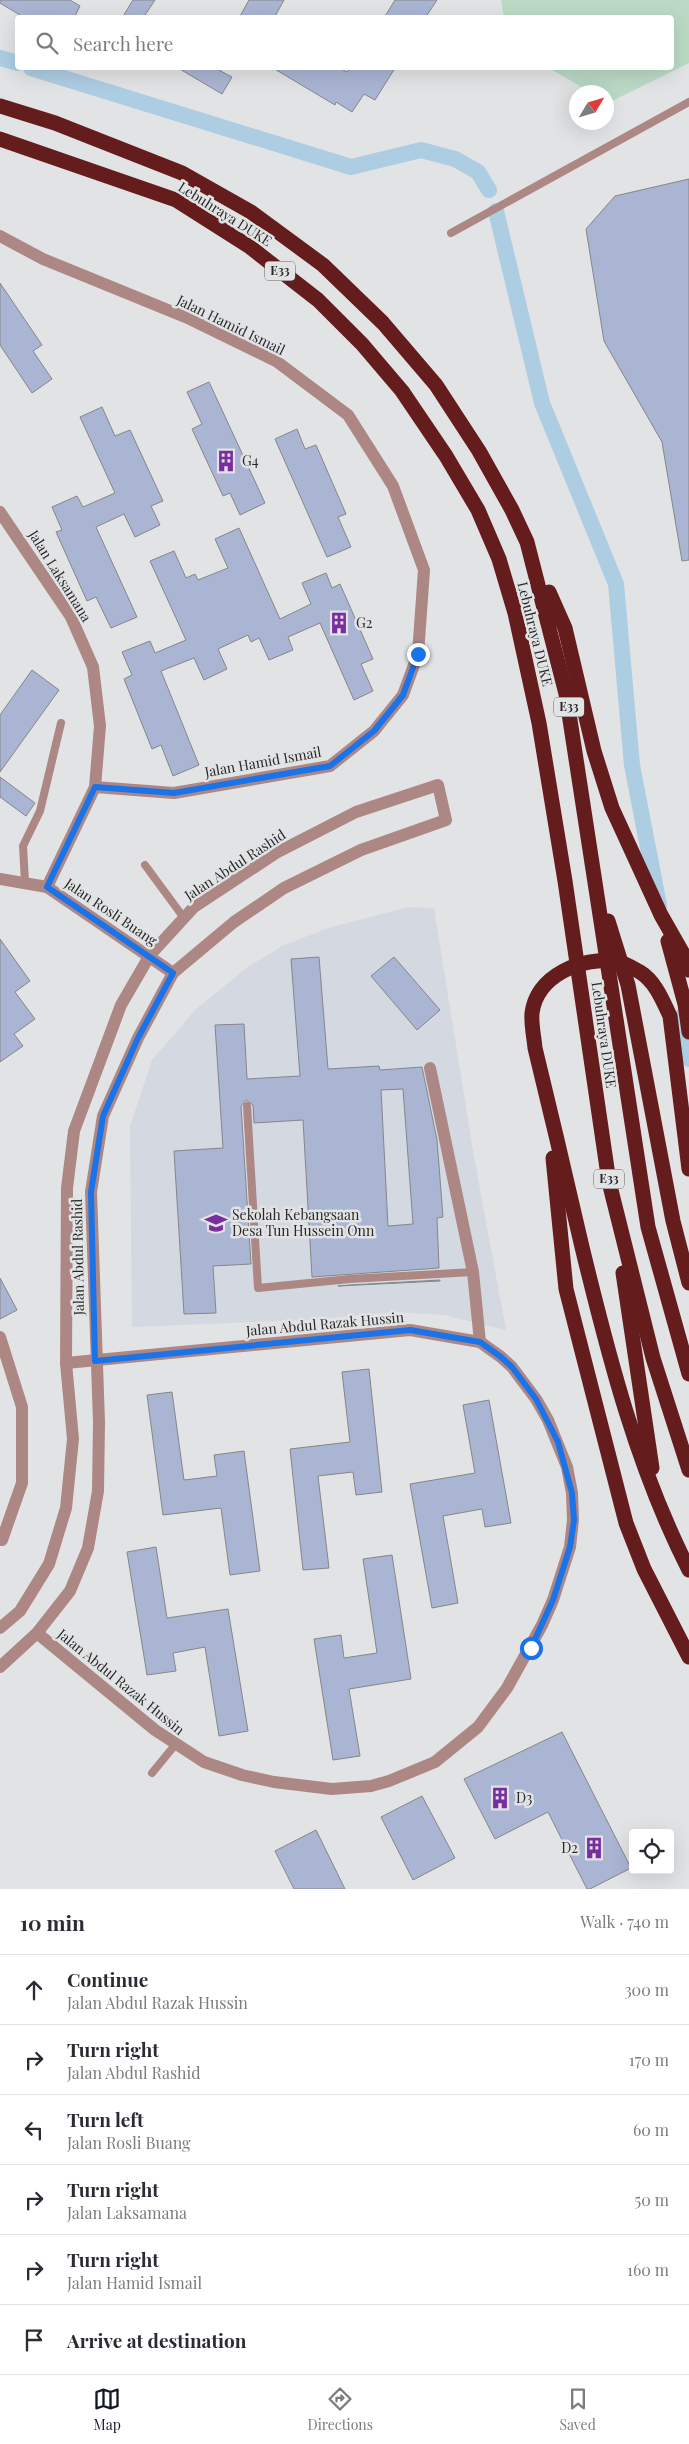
<!DOCTYPE html>
<meta charset="utf-8">
<style>
body{margin:0;font-family:"Playfair Display",serif;background:#f2f2f3;color:#2b2b33}
.controls{position:absolute;right:15px;bottom:15px;display:grid;overflow:hidden;border-radius:5px;box-shadow:0 5px 20px #0002}
.controls button{width:45px;height:45px;display:grid;place-items:center;padding:0;border:0;border-bottom:1px solid #e1e1e2;background:#fff;color:#2b2b33;font:25px sans-serif}
.compass{position:absolute;left:569px;top:85px;width:45px;height:45px;border-radius:50%;background:#fff;box-shadow:0 5px 20px #0002;rotate:52deg}
.stop{position:absolute;width:15px;height:15px;margin:-11px;border:4px solid #1a73e8;border-radius:50%;background:#fff}
.stop.end{background:#1a73e8;border-color:#fff;box-shadow:0 1px 5px #0008}
.list{margin:0;padding:0;list-style:none}
h2{display:flex;justify-content:space-between;align-items:center;height:65px;margin:0;padding:0 20px;font-size:21px}
h2 small{font-size:16px;font-weight:400;color:#7c7c81}
.list li{display:grid;grid-template-columns:32px 1fr auto;gap:15px;align-items:center;box-sizing:border-box;height:70px;padding:0 20px;border-top:1px solid #e1e1e2}
.list b{display:block;font-size:19px;white-space:nowrap}
.list p{margin:0;font-size:16px;white-space:nowrap;color:#7c7c81}
.list em{font-size:16px;font-style:normal;color:#7c7c81}
.icon{flex:none;width:28px;height:28px;fill:none;stroke:currentColor;stroke-width:2;stroke-linecap:round;stroke-linejoin:round}
.map{position:relative;flex:none;width:689px;height:1889px;overflow:hidden}
.search{position:absolute;background:#fff;box-shadow:0 5px 20px #0002;left:15px;right:15px;top:15px;height:55px;display:flex;align-items:center;gap:12px;box-sizing:border-box;padding:0 18px;border-radius:5px;color:#7c7c81;font-size:19px}
.sheet{height:485px;background:#fff}
nav{display:flex;justify-content:space-around;align-items:center;box-sizing:border-box;height:70px;border-top:1px solid #e1e1e2;background:#fff;font-size:14px;color:#7c7c81}
nav a{display:grid;justify-items:center;gap:2px}
nav .on{color:#111827}
.map>svg:first-child{display:block}
.built{fill:#d4d8e1}
.green{fill:#badac6}
.lines{fill:none;stroke-linecap:round;stroke-linejoin:round}
.canal{stroke:#adcde2;stroke-width:16}
.building{fill:#aab5d3;stroke:#858689;fill-rule:evenodd}
.lane{stroke:#ad8784;stroke-width:8}
.street{stroke:#ad8784;stroke-width:12}
.highway{stroke:#651c1c;stroke-width:15}
.route{stroke:#1a73e8;stroke-width:6}
.labels{text-anchor:middle;stroke-width:5;stroke-linejoin:round;paint-order:stroke}
.shield{fill:#e2e3e5;stroke:#606061;stroke-width:1}
.shield-label{font-size:12px;font-weight:bold;fill:#282829}
.street-label{font-size:14px;fill:#282829;stroke:#e2e3e5}
.poi-label{font-size:14px;fill:#282829;stroke:#e2e3e5;text-anchor:start}
</style>
<div class="map">
<svg width="689" height="1889" viewBox="0 0 689 1889">
<rect width="100%" height="100%" fill="#e2e3e5"/>
<polygon class="built" points="409,907 434,908 473,1151 506,1330 444,1315 397,1312 308,1320 132,1327 130,1126 152,1060 196,1009 248,967 282,946 328,928"/>
<polygon class="green" points="501,0 689,0 689,63 608,103 606,92 590,92 549,68 672,68 672,18 504,17"/>
<g class="lines">
<g class="canal">
<polyline points="0,58 18,63"/>
<polyline points="31,68 351,167 421,150 455,159 478,172 489,190"/>
<polyline points="496,211 542,403 616,584 632,765 659,905"/>
<polyline points="681,1017 689,1059"/>
</g>
</g>
<g class="building">
<polygon points="0,0 70,0 80,6 74,18 25,18 0,3"/>
<polygon points="133,0 155,0 143,18 122,18"/>
<polygon points="249,0 284,0 274,18 239,18"/>
<polygon points="395,0 437,0 425,18 384,18"/>
<polygon points="178,68 215,68 232,77 222,94"/>
<polygon points="273,68 339,68 347,72 350,68 395,68 375,100 364,94 352,112 336,102 335,105"/>
<polygon points="689,179 689,560 682,561 662,442 604,341 586,229 615,196"/>
<polygon points="0,283 42,345 33,351 52,379 32,393 0,345"/>
<polygon points="209,382 265,503 240,515 230,493 223,496 192,429 202,424 187,392"/>
<polygon points="102,407 115,436 130,430 163,501 151,506 160,525 135,537 124,514 96,527 137,617 111,628 96,597 87,601 56,532 62,530 52,507 77,496 83,507 115,493 80,417"/>
<polygon points="297,429 305,449 316,445 346,514 338,517 351,547 327,557 275,439"/>
<polygon points="239,528 280,619 311,604 302,583 326,573 332,588 340,584 373,659 361,664 373,691 354,700 320,623 288,637 293,650 269,660 259,638 251,642 248,635 218,649 227,669 204,680 194,658 161,671 199,765 173,776 161,745 152,749 124,679 132,675 122,652 150,641 155,653 186,640 150,561 174,551 186,578 195,574 198,580 228,568 215,539"/>
<polygon points="32,670 59,690 0,772 0,715"/>
<polygon points="0,777 35,803 26,816 0,797"/>
<polygon points="0,939 30,981 15,992 35,1019 14,1034 23,1046 0,1062"/>
<path d="M319,957L328,1069L379,1066L380,1070L422,1067L437,1140L443,1217L437,1218L439,1268L312,1277L303,1120L254,1123L253,1105L246,1100L241,1106L251,1264L213,1266L216,1313L184,1314L174,1151L223,1148L215,1025L244,1024L247,1079L300,1076L291,959ZM403,1089L413,1224L388,1226L381,1090Z"/>
<polygon points="394,957 440,1010 417,1030 371,976"/>
<polygon points="0,1278 17,1310 0,1319"/>
<polygon points="440,1280 440,1281 338,1286 350,1285"/>
<polygon points="369,1369 382,1492 356,1495 353,1472 318,1476 329,1568 303,1570 290,1449 350,1442 342,1372"/>
<polygon points="172,1392 184,1480 217,1476 214,1455 244,1451 260,1571 230,1575 221,1508 163,1515 147,1395"/>
<polygon points="489,1400 511,1523 485,1527 482,1509 443,1516 458,1603 432,1608 410,1484 475,1473 463,1405"/>
<polygon points="156,1547 167,1618 228,1609 248,1731 219,1736 205,1647 173,1653 176,1671 147,1675 127,1552"/>
<polygon points="392,1555 411,1679 349,1689 360,1756 333,1760 314,1639 341,1635 344,1658 377,1653 363,1559"/>
<polygon points="562,1732 631,1868 590,1889 587,1889 548,1812 495,1839 464,1779"/>
<polygon points="422,1796 455,1858 413,1880 381,1817"/>
<polygon points="316,1830 345,1889 294,1889 275,1851"/>
</g>
<g class="lines">
<g class="lane">
<polyline points="451,233 689,102"/>
<polyline points="145,865 184,918"/>
<polyline points="25,882 23,846 40,811 61,723"/>
<polyline points="247,1106 258,1288 350,1279 473,1272"/>
<polyline points="152,1773 175,1745"/>
</g>
<g class="street">
<polyline points="0,236 43,259 190,319 276,361 348,415 393,486 424,570 418,654 403,695 374,731 330,766 174,793 95,787"/>
<polyline points="0,512 71,617 93,667 100,726 95,787 47,887"/>
<polyline points="0,879 47,887 173,973"/>
<polyline points="430,1068 473,1272 480,1342"/>
<polyline points="0,1337 22,1407 22,1483 2,1540"/>
<polyline points="0,1628 20,1611 49,1564 66,1508 73,1439 66,1363 67,1188 74,1131 121,1005 150,955 194,907 276,853 356,812 438,785 446,820 361,850 284,888 234,922 173,973 138,1038 103,1116 91,1192 99,1422 98,1491 88,1548 70,1591 37,1633 0,1667"/>
<polyline points="37,1633 155,1730 204,1762 242,1775 274,1782 332,1789 371,1786 389,1781 435,1762 478,1727 507,1688 542,1625 553,1600 570,1547 573,1520 572,1493 567,1467 548,1420 536,1399 512,1367 501,1357 480,1342 410,1330 66,1363"/>
</g>
<g class="highway">
<polyline points="0,106 55,123 182,173 251,212 323,265 383,323 436,385 479,451 512,510 527,542 566,694 648,1227 689,1374"/>
<polyline points="0,139 176,200 250,247 318,300 362,344 402,391 446,456 478,510 499,559 515,613 539,723 565,881 609,1182 653,1358 689,1470"/>
<polyline points="549,592 565,628 594,751 612,808 661,915 685,957 689,970"/>
<polyline points="608,921 628,985 673,1221 689,1283"/>
<polyline points="668,941 685,1004 689,1032"/>
<polyline points="553,1158 566,1289 626,1523 644,1569 689,1657"/>
<path d="M689,1169L670,1016C663,1001 655,981 640,972C633,968 623,962 615,961C582,957 537,975 532,1013C531,1024 534,1037 535,1048C551,1114 567,1181 582,1247C609,1358 637,1468 689,1570"/>
<polyline points="623,1273 652,1468"/>
</g>
</g>
<g class="lines">
<polyline class="route" points="418,654 403,695 374,731 330,766 174,793 95,787 47,887 173,973 138,1038 103,1116 91,1192 95,1361 410,1330 480,1342 501,1357 512,1367 536,1399 558,1442 572,1493 574,1520 570,1547 553,1600 531,1648"/>
</g>
<defs>
<g id="building-bare" transform="scale(1.725)"><path d="M-4-6H4V6H1V3H-1V6H-4ZM-2.5-4.3h1.7v1.8h-1.7ZM.8-4.3h1.7v1.8H.8ZM-2.5-1h1.7V.8h-1.7ZM.8-1h1.7V.8H.8Z" fill="#792d9f" stroke="#e2e3e5" stroke-width="2.5" paint-order="stroke"/></g>
<g id="school-bare" transform="scale(1.725)"><path d="M0-5L7-2L0 1L-7-2ZM-4 1L0 2.5L4 1V4Q0 6-4 4Z" fill="#792d9f" stroke="#e2e3e5" stroke-width="2.5" paint-order="stroke"/></g>
</defs>
<g fill-rule="evenodd">
<use href="#building-bare" x="226" y="461"/>
<use href="#building-bare" x="339" y="623"/>
<use href="#school-bare" x="216" y="1223"/>
<use href="#building-bare" x="500" y="1798"/>
<use href="#building-bare" x="594" y="1848"/>
</g>
<g class="labels">
<g class="shield">
<rect x="265" y="261.5" width="30" height="19" rx="4"/>
<rect x="554" y="697.5" width="30" height="19" rx="4"/>
<rect x="594" y="1169.5" width="30" height="19" rx="4"/>
</g>
<g class="shield-label">
<text x="280" y="275">E33</text>
<text x="569" y="711">E33</text>
<text x="609" y="1183">E33</text>
</g>
<g class="street-label">
<text transform="translate(225 214) rotate(32)" y="5">Lebuhraya DUKE</text>
<text transform="translate(231 325) rotate(26)" y="5">Jalan Hamid Ismail</text>
<text transform="translate(60 576) rotate(58)" y="5">Jalan Laksamana</text>
<text transform="translate(535 634) rotate(76)" y="5">Lebuhraya DUKE</text>
<text transform="translate(263 762) rotate(-10)" y="5">Jalan Hamid Ismail</text>
<text transform="translate(235 865) rotate(-33)" y="5">Jalan Abdul Rashid</text>
<text transform="translate(111 912) rotate(34)" y="5">Jalan Rosli Buang</text>
<text transform="translate(604 1035) rotate(82)" y="5">Lebuhraya DUKE</text>
<text transform="translate(78 1257) rotate(-91)" y="5">Jalan Abdul Rashid</text>
<text transform="translate(325 1324) rotate(-5)" y="5">Jalan Abdul Razak Hussin</text>
<text transform="translate(121 1682) rotate(39)" y="5">Jalan Abdul Razak Hussin</text>
</g>
<g class="poi-label">
<text x="242" y="466">G4</text>
<text x="356" y="628">G2</text>
<text x="232" y="1220">Sekolah Kebangsaan<tspan x="232" dy="16">Desa Tun Hussein Onn</tspan></text>
<text x="516" y="1803">D3</text>
<text x="578" y="1853" text-anchor="end">D2</text>
</g>
</g>
</svg>
<div class="controls">
<button><svg class="icon" aria-label="locate" viewBox="0 0 24 24"><circle cx="12" cy="12" r="6"/><path d="M12 2v4M12 18v4M2 12h4M18 12h4"/></svg></button>
</div>
<svg class="compass" viewBox="-18 -18 36 36"><path d="M0-13l5 13h-10z" fill="#e53935"/><path d="M0 13l5-13h-10z" fill="#7c7c81"/></svg>
<div class="stop" style="left:531px;top:1648px"></div>
<div class="stop end" style="left:418px;top:654px"></div>
<div class="search"><svg class="icon" aria-label="search" viewBox="0 0 24 24"><circle cx="10" cy="10" r="6"/><path d="M15 15l6 6"/></svg>Search here</div>
</div>
<section class="sheet">
<h2>10 min<small>Walk · 740 m</small></h2>
<ul class="list">
<li><svg class="icon" aria-label="ahead" viewBox="0 0 24 24"><path d="M12 20V5M6 11l6-6 6 6"/></svg><div><b>Continue</b><p>Jalan Abdul Razak Hussin</p></div><em>300 m</em></li>
<li><svg class="icon" aria-label="right" viewBox="0 0 24 24"><path d="M7 20v-9h11M14 6l5 5-5 5"/></svg><div><b>Turn right</b><p>Jalan Abdul Rashid</p></div><em>170 m</em></li>
<li><svg class="icon" aria-label="left" viewBox="0 0 24 24"><path d="M17 20v-9H6M10 6l-5 5 5 5"/></svg><div><b>Turn left</b><p>Jalan Rosli Buang</p></div><em>60 m</em></li>
<li><svg class="icon" aria-label="right" viewBox="0 0 24 24"><path d="M7 20v-9h11M14 6l5 5-5 5"/></svg><div><b>Turn right</b><p>Jalan Laksamana</p></div><em>50 m</em></li>
<li><svg class="icon" aria-label="right" viewBox="0 0 24 24"><path d="M7 20v-9h11M14 6l5 5-5 5"/></svg><div><b>Turn right</b><p>Jalan Hamid Ismail</p></div><em>160 m</em></li>
<li><svg class="icon" aria-label="arrive" viewBox="0 0 24 24"><path d="M6 21V4h12l-3 4 3 4H6"/></svg><div><b>Arrive at destination</b></div></li>
</ul>
</section>
<nav>
<a class="on"><svg class="icon" aria-label="map" viewBox="0 0 24 24"><path d="M3 6l6-2 6 2 6-2v14l-6 2-6-2-6 2zM9 4v14M15 6v14"/></svg>Map</a>
<a><svg class="icon" aria-label="directions" viewBox="0 0 24 24"><path d="M12 3l9 9-9 9-9-9zM9 14v-3h6M13 9l2 2-2 2"/></svg>Directions</a>
<a><svg class="icon" aria-label="saved" viewBox="0 0 24 24"><path d="M7 4h10v16l-5-4-5 4z"/></svg>Saved</a>
</nav>
